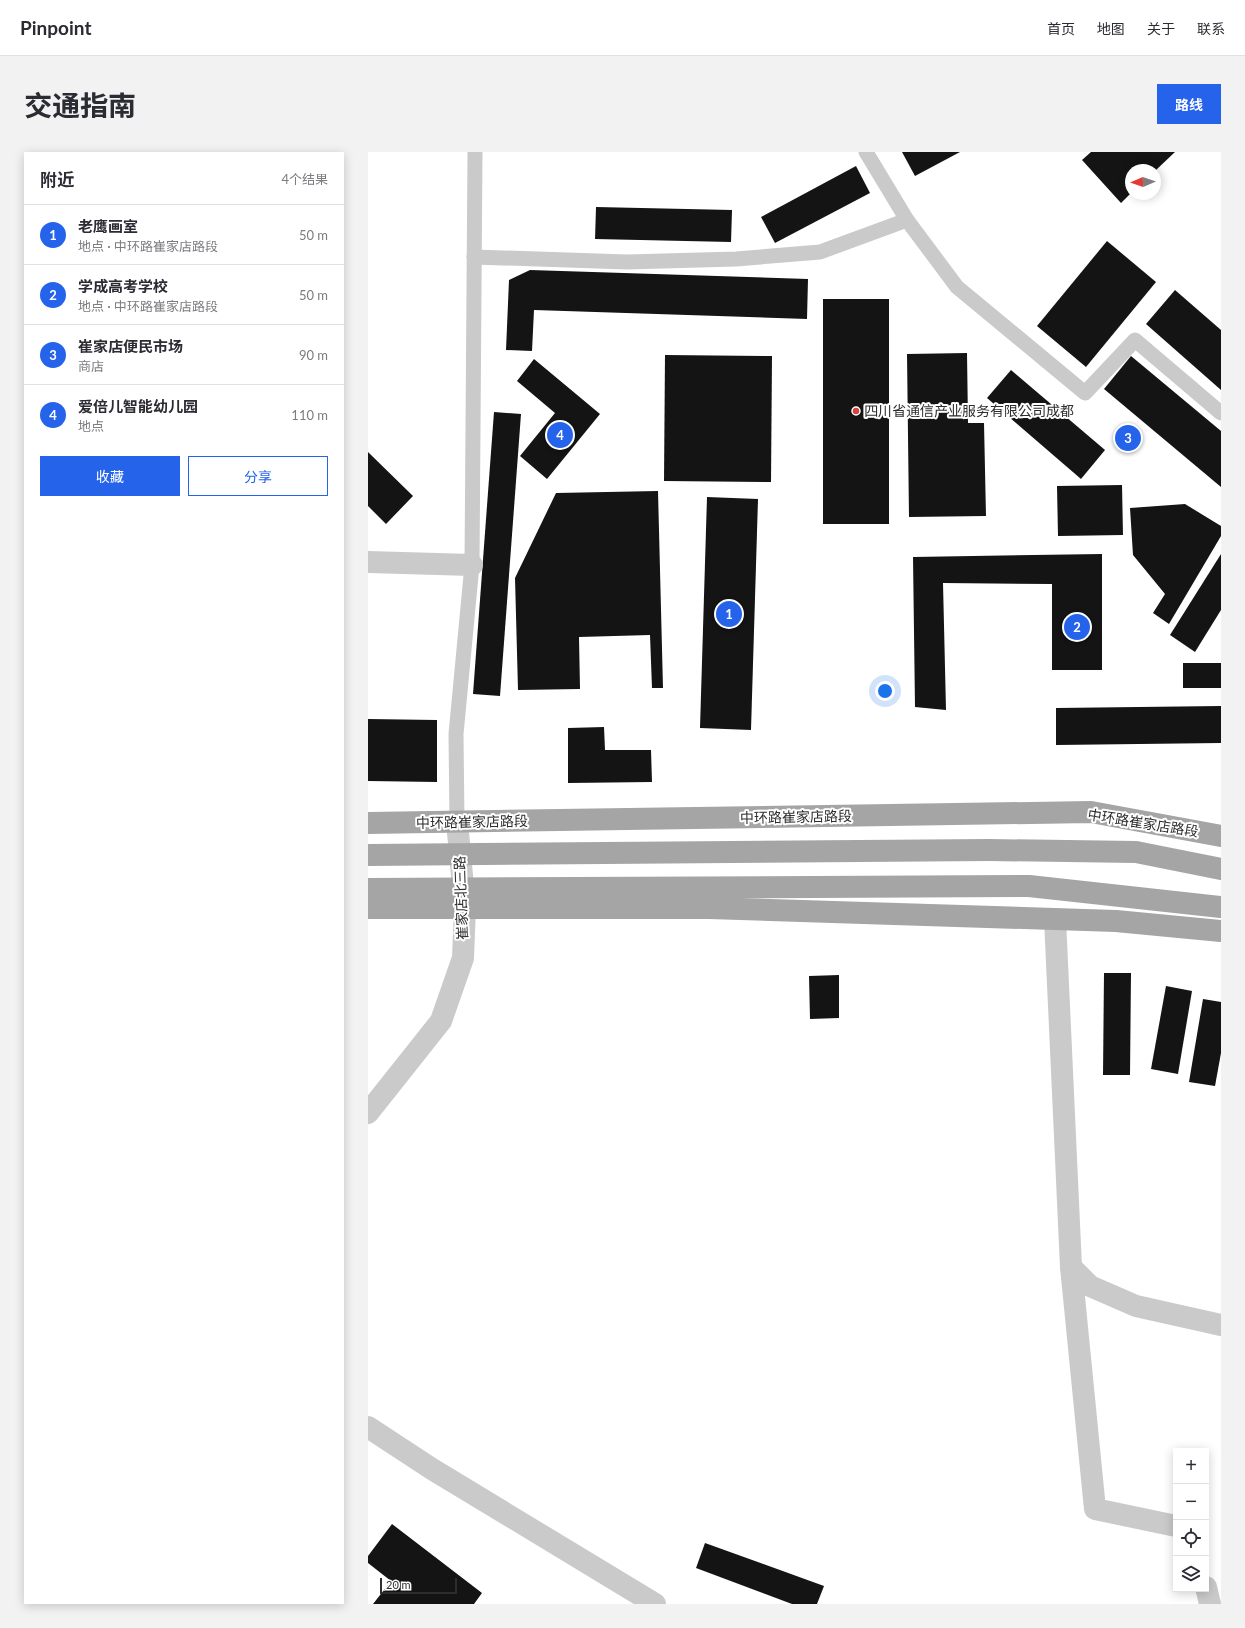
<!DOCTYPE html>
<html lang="zh">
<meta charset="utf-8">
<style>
body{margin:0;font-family:Lato,"Noto Sans SC",sans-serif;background:#f2f2f3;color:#2b2b33}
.controls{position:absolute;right:12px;bottom:12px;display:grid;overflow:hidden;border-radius:0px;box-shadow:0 2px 10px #0003}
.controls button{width:36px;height:36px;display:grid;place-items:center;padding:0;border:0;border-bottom:1px solid #e1e1e2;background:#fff;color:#2b2b33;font:20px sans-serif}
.compass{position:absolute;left:757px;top:12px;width:36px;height:36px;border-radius:50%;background:#fff;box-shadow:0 2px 10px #0003;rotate:268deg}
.scale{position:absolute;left:12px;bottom:10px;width:77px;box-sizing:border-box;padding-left:4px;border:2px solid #2d2d2d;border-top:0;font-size:11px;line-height:14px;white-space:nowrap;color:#2d2d2d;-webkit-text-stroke:3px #fff;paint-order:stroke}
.you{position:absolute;left:517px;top:539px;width:14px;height:14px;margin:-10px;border:3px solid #fff;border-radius:50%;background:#1a73e8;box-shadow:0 0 0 6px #1a73e833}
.badge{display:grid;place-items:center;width:26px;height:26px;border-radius:50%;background:#2563eb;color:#fff;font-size:13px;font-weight:700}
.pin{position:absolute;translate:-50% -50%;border:2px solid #fff;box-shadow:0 1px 4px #0006}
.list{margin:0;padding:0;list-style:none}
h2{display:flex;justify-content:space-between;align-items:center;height:52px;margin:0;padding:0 16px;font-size:17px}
h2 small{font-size:13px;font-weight:400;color:#7c7c81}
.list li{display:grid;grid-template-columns:26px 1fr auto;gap:12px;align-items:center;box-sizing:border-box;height:60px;padding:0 16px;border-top:1px solid #e1e1e2}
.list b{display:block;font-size:15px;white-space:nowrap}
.list p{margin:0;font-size:13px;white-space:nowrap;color:#7c7c81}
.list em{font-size:13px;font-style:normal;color:#7c7c81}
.actions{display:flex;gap:8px;padding:12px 16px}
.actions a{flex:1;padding:9px 0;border:1px solid #2563eb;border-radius:0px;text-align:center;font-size:14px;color:#2563eb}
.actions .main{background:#2563eb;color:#fff}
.icon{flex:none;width:22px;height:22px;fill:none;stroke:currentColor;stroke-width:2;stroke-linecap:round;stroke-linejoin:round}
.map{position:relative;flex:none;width:853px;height:1452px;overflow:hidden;border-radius:0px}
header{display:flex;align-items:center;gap:24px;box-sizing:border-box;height:56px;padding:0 20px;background:#fff;border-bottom:1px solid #e1e1e2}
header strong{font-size:19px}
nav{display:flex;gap:22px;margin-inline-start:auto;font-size:14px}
.intro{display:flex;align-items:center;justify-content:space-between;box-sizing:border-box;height:96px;padding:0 24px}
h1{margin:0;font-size:28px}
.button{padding:10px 18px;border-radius:0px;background:#2563eb;color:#fff;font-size:14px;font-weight:700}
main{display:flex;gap:24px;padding:0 24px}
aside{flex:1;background:#fff;border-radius:0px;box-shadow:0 2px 10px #0003}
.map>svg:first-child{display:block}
.building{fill:#141414}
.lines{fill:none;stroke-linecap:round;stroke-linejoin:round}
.lane{stroke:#cacaca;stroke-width:15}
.street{stroke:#cacaca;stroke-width:22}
.primary{stroke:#a5a5a5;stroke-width:22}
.primary-bridge{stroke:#a5a5a5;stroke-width:22}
.poi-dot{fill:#d24641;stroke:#fff;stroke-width:1.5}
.labels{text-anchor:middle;stroke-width:4;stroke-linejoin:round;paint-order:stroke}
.poi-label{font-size:14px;fill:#2d2d2d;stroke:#fff;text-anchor:start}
.street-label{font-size:14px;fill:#2d2d2d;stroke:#fff}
</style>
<header>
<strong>Pinpoint</strong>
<nav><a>首页</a><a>地图</a><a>关于</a><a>联系</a></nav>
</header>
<div class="intro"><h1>交通指南</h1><a class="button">路线</a></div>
<main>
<aside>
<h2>附近<small>4个结果</small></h2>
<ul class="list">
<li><span class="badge">1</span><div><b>老鹰画室</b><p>地点 · 中环路崔家店路段</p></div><em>50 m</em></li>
<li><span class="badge">2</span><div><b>学成高考学校</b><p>地点 · 中环路崔家店路段</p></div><em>50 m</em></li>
<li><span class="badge">3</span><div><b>崔家店便民市场</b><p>商店</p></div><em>90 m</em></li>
<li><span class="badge">4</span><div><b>爱倍儿智能幼儿园</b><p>地点</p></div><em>110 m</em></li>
</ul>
<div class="actions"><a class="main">收藏</a><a>分享</a></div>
</aside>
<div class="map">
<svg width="853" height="1452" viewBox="0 0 853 1452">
<rect width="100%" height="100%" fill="#fff"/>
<g class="building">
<polygon points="534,0 592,0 547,24"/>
<polygon points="723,0 807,0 788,18 763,18 763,41 753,51 714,8"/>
<polygon points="488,14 502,41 407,91 393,65"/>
<polygon points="228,55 364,58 363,90 227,87"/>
<polygon points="739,89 788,130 718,215 669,174"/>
<polygon points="162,118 440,127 439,167 166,158 164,199 138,198 141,128"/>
<polygon points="807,138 853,178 853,238 778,172"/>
<rect x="455" y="147" width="66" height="225"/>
<polygon points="599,201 600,271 616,271 618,364 541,365 539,202"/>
<polygon points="297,203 404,204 403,330 296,329"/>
<polygon points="763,204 853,279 853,335 736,237"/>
<polygon points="166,207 232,262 179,327 152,304 187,261 149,229"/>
<polygon points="643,218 737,298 713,327 619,246"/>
<polygon points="126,260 153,262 132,544 105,542"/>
<polygon points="0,300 45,344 18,372 0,354"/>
<polygon points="754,333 755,383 690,384 689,334"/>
<polygon points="290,339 295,536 284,536 282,483 211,485 212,537 150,538 147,426 188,341"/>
<polygon points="339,345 390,347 383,578 332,576"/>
<polygon points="817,352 853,374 853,384 801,472 785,461 797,442 765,403 762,356"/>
<polygon points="734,402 734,518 684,518 684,432 575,431 578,558 547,555 545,405"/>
<polygon points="853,402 853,458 827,500 802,483"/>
<rect x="815" y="511" width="38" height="25"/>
<polygon points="853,554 853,591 688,593 688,556"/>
<polygon points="0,567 69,568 69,630 0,629"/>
<polygon points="236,575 237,598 283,598 284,630 200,631 200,576"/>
<polygon points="736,821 763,821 762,923 735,923"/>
<polygon points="471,823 471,866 442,867 441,824"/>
<polygon points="798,834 824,839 810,922 783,917"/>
<polygon points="835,847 853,850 853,901 847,934 821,930"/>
<polygon points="24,1372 114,1441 106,1452 5,1452 23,1429 0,1411 0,1404"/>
<polygon points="337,1391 456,1434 449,1452 424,1452 328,1416"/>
</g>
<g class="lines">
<g class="lane">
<polyline points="498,0 539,68"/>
<polyline points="106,105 259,110 368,107 452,100 539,68 589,135 717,241 767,188 853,261"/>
<polyline points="89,670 88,582 104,413 107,0"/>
</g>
<g class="street">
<polyline points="0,410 104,413"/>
<polyline points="687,767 703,1115 722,1134 768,1154 853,1173"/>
<polyline points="0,961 73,869 95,806 97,755 89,670"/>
<polyline points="703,1115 727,1357 808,1374"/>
<polyline points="0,1275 64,1317 287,1452"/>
<polyline points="838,1435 842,1452"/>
</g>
<g class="primary">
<polyline points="0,671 723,660 853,684"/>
<polyline points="0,756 341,756 748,769 853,779"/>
</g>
<g class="primary-bridge">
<polyline points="0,703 621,698 768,700 853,717"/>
<polyline points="0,737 661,734 853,755"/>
</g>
</g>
<circle class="poi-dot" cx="488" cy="259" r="4"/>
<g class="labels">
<g class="poi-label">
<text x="496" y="264">四川省通信产业服务有限公司成都</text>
</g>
<g class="street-label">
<text transform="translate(428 665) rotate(-1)" y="5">中环路崔家店路段</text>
<text transform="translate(104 670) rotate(-1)" y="5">中环路崔家店路段</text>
<text transform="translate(775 671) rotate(9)" y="5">中环路崔家店路段</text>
<text transform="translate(93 746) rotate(-92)" y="5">崔家店北三路</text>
</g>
</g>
</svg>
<div class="controls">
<button>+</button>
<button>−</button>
<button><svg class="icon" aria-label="locate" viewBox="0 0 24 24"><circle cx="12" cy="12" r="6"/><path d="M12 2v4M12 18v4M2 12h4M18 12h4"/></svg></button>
<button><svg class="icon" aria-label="layers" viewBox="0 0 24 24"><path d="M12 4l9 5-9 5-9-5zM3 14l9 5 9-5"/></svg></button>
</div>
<svg class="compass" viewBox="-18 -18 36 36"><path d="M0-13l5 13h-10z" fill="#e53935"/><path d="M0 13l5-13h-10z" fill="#7c7c81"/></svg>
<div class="scale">20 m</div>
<div class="you"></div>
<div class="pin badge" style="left:361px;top:462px">1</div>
<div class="pin badge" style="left:709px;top:475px">2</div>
<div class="pin badge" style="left:760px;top:286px">3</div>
<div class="pin badge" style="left:192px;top:283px">4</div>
</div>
</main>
